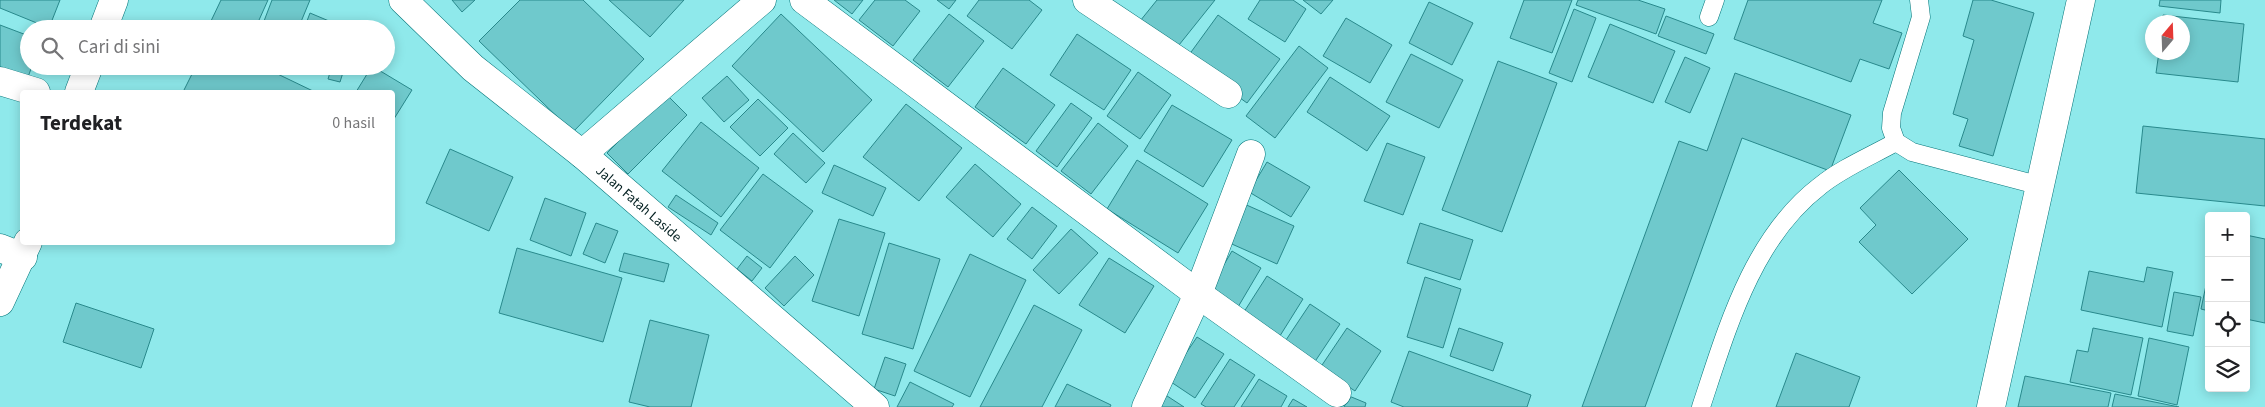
<!DOCTYPE html>
<html lang="id">
<meta charset="utf-8">
<style>
body{margin:0;font-family:"Source Sans 3",sans-serif;background:#f2f2f2;color:#202124}
.controls{position:absolute;right:15px;bottom:15px;display:grid;overflow:hidden;border-radius:5px;box-shadow:0 2px 12px #0003}
.controls button{width:45px;height:45px;display:grid;place-items:center;padding:0;border:0;border-bottom:1px solid #e0e0e0;background:#fff;color:#202124;font:25px sans-serif}
.compass{position:absolute;left:2145px;top:15px;width:45px;height:45px;border-radius:50%;background:#fff;box-shadow:0 2px 12px #0003;rotate:19deg}
.list{margin:0;padding:0;list-style:none}
h2{display:flex;justify-content:space-between;align-items:center;height:65px;margin:0;padding:0 20px;font-size:21px}
h2 small{font-size:16px;font-weight:400;color:#757577}
.icon{flex:none;width:28px;height:28px;fill:none;stroke:currentColor;stroke-width:2;stroke-linecap:round;stroke-linejoin:round}
.map{position:relative;flex:none;width:2265px;height:407px;overflow:hidden}
.search{position:absolute;background:#fff;box-shadow:0 2px 12px #0003;left:20px;top:20px;width:375px;height:55px;display:flex;align-items:center;gap:12px;box-sizing:border-box;padding:0 18px;border-radius:28px;color:#757577;font-size:19px}
.panel{position:absolute;background:#fff;box-shadow:0 2px 12px #0003;left:20px;top:90px;width:375px;height:155px;border-radius:5px}
.map>svg:first-child{display:block}
.building{fill:#6fc9cc;stroke:#29898c}
.lines{fill:none;stroke-linecap:round;stroke-linejoin:round}
.service-casing{stroke:#047579;stroke-width:19}
.minor-casing{stroke:#047579;stroke-width:29}
.service{stroke:#fff;stroke-width:18}
.minor{stroke:#fff;stroke-width:28}
.labels{text-anchor:middle;stroke-width:4;stroke-linejoin:round;paint-order:stroke}
.street-label{font-size:14px;fill:#031f20;stroke:#8fe9eb}
</style>
<div class="map">
<svg width="2265" height="407" viewBox="0 0 2265 407">
<rect width="100%" height="100%" fill="#8fe9eb"/>
<g class="building">
<polygon points="0,0 60,0 49,28 0,8"/>
<polygon points="221,0 268,0 255,29 228,29 211,21"/>
<polygon points="272,0 310,0 298,29 261,29"/>
<polygon points="452,0 475,0 462,12"/>
<polygon points="520,0 583,0 644,59 573,132 479,41"/>
<polygon points="609,0 684,0 650,37"/>
<polygon points="834,0 863,0 852,14"/>
<polygon points="875,0 905,0 920,11 893,46 859,20"/>
<polygon points="937,0 956,0 949,9"/>
<polygon points="979,0 1029,0 1042,10 1012,49 967,16"/>
<polygon points="1157,0 1215,0 1171,55 1136,26"/>
<polygon points="1260,0 1293,0 1306,9 1285,42 1248,19"/>
<polygon points="1303,0 1333,0 1321,14"/>
<polygon points="1524,0 1572,0 1552,53 1510,38"/>
<polygon points="1578,0 1638,0 1665,9 1656,34 1576,5"/>
<polygon points="1748,0 1882,0 1873,23 1902,33 1889,69 1860,59 1851,82 1734,39"/>
<polygon points="1973,0 1991,0 2034,13 1993,156 1959,146 1968,119 1953,114 1974,40 1963,36"/>
<polygon points="2160,0 2221,0 2220,13 2159,6"/>
<polygon points="1429,2 1473,23 1452,65 1409,43"/>
<polygon points="1574,9 1596,18 1572,82 1549,73"/>
<polygon points="310,13 329,21 326,29 304,29"/>
<polygon points="781,14 872,100 823,152 732,66"/>
<polygon points="949,14 984,41 948,87 913,60"/>
<polygon points="1218,15 1280,59 1247,103 1186,59"/>
<polygon points="2163,15 2244,24 2238,82 2156,73 2159,52 2182,52 2182,22 2162,22"/>
<polygon points="1666,16 1714,34 1706,54 1658,36"/>
<polygon points="1346,18 1392,45 1370,83 1323,56"/>
<polygon points="345,22 358,26 357,29 343,29"/>
<polygon points="1610,24 1675,51 1653,103 1588,77"/>
<polygon points="0,25 29,36 29,66 32,66 27,80 0,69"/>
<polygon points="1077,34 1131,70 1104,110 1050,75"/>
<polygon points="1299,46 1328,68 1275,138 1246,116"/>
<polygon points="1411,54 1463,80 1439,128 1386,102"/>
<polygon points="1685,57 1710,68 1690,113 1665,102"/>
<polygon points="1498,61 1557,83 1502,232 1442,210"/>
<polygon points="196,66 261,66 315,92 183,92"/>
<polygon points="332,66 345,66 340,82 328,79"/>
<polygon points="372,66 412,90 392,122 392,92 356,92"/>
<polygon points="1003,68 1055,105 1026,144 975,107"/>
<polygon points="1138,72 1171,95 1140,139 1107,116"/>
<polygon points="1735,73 1851,115 1830,171 1742,138 1645,407 1582,407 1679,141 1707,151"/>
<polygon points="727,76 749,100 724,122 702,98"/>
<polygon points="1330,77 1390,116 1367,151 1307,112"/>
<polygon points="666,94 687,115 628,174 607,153"/>
<polygon points="758,99 788,128 760,156 730,127"/>
<polygon points="1071,103 1092,118 1057,167 1036,151"/>
<polygon points="906,104 962,148 919,201 863,157"/>
<polygon points="1172,105 1232,140 1203,187 1144,151"/>
<polygon points="701,122 759,168 721,217 662,171"/>
<polygon points="1098,123 1128,146 1091,194 1061,171"/>
<polygon points="2143,126 2265,139 2265,206 2136,193"/>
<polygon points="793,133 825,163 806,183 774,154"/>
<polygon points="1387,143 1425,157 1403,215 1364,201"/>
<polygon points="450,149 513,177 489,231 426,203"/>
<polygon points="1137,160 1208,204 1178,253 1107,209"/>
<polygon points="1267,162 1310,187 1291,217 1249,192"/>
<polygon points="975,164 1021,204 993,237 946,197"/>
<polygon points="834,165 886,188 873,216 822,193"/>
<polygon points="1899,170 1968,239 1912,294 1859,242 1876,225 1860,208"/>
<polygon points="763,174 813,211 770,268 720,230"/>
<polygon points="676,195 718,223 711,235 668,207"/>
<polygon points="545,198 586,213 571,256 530,240"/>
<polygon points="1242,203 1294,226 1277,264 1225,241"/>
<polygon points="1032,207 1057,226 1032,259 1007,239"/>
<polygon points="839,219 885,233 859,316 812,301"/>
<polygon points="596,223 618,231 605,263 583,254"/>
<polygon points="1420,223 1473,240 1460,280 1407,263"/>
<polygon points="1071,229 1098,253 1059,294 1033,270"/>
<polygon points="2246,235 2265,239 2265,323 2246,319"/>
<polygon points="889,243 940,259 913,349 862,334"/>
<polygon points="517,248 622,278 603,342 499,313"/>
<polygon points="1232,251 1261,268 1238,307 1209,290"/>
<polygon points="624,253 669,264 664,282 619,271"/>
<polygon points="970,254 1026,280 970,397 914,371"/>
<polygon points="747,256 762,268 752,281 737,269"/>
<polygon points="795,256 814,275 784,306 765,288"/>
<polygon points="1109,258 1154,286 1125,333 1079,305"/>
<polygon points="2147,267 2173,272 2162,327 2081,310 2089,271 2144,282"/>
<polygon points="2209,271 2209,311 2201,309"/>
<polygon points="1267,276 1303,299 1278,339 1242,315"/>
<polygon points="1425,277 1461,289 1443,348 1407,337"/>
<polygon points="2174,292 2201,297 2193,336 2167,331"/>
<polygon points="76,303 154,329 141,368 63,342"/>
<polygon points="1310,304 1340,324 1314,363 1284,343"/>
<polygon points="1034,305 1082,330 1042,407 980,407"/>
<polygon points="650,320 709,335 691,407 650,407 629,402"/>
<polygon points="1347,328 1381,351 1355,391 1320,368"/>
<polygon points="1459,328 1503,343 1493,371 1450,356"/>
<polygon points="2093,328 2143,338 2131,395 2070,382 2077,350 2088,352"/>
<polygon points="1197,337 1224,354 1195,398 1168,380"/>
<polygon points="2149,338 2189,347 2177,405 2138,396"/>
<polygon points="1409,351 1531,395 1527,407 1404,407 1391,402"/>
<polygon points="1796,353 1860,377 1849,407 1776,407"/>
<polygon points="885,357 906,364 895,396 874,389"/>
<polygon points="1230,359 1255,375 1234,407 1206,407 1201,404"/>
<polygon points="2025,376 2111,393 2108,407 2018,407"/>
<polygon points="1259,379 1287,396 1281,407 1241,407"/>
<polygon points="910,382 954,404 952,407 897,407"/>
<polygon points="1067,384 1111,405 1110,407 1055,407"/>
<polygon points="1161,392 1184,407 1152,407"/>
<polygon points="2115,394 2179,407 2112,407"/>
<polygon points="1349,396 1366,403 1365,407 1344,407"/>
<polygon points="1293,399 1307,407 1288,407"/>
</g>
<g class="lines">
<g class="service-casing">
<g id="service">
<polyline points="1919,0 1921,17 1892,113 1891,128 1896,142 1912,152 2041,186"/>
<polyline points="1709,17 1715,0"/>
<path d="M1701,407C1727,329 1752,238 1820,186C1842,168 1871,156 1896,142"/>
</g>
</g>
<g class="minor-casing">
<g id="minor">
<path id="s1" d="M403,0L473,68L582,154L875,407"/>
<polyline points="804,0 1198,294 1337,393"/>
<polyline points="1087,0 1228,94"/>
<polyline points="103,29 114,0"/>
<polyline points="0,81 36,92"/>
<polyline points="79,92 89,66"/>
<polyline points="582,154 762,0"/>
<polyline points="0,248 23,257"/>
<polyline points="0,302 28,242"/>
<polyline points="1146,407 1198,294 1251,154"/>
<polyline points="1991,407 2081,0"/>
</g>
</g>
<use href="#service" class="service"/>
<use href="#minor" class="minor"/>
</g>
<g class="labels">
<g class="street-label">
<text dy="5" stroke="none"><textPath href="#s1" startOffset="312">Jalan Fatah Laside</textPath></text>
</g>
</g>
</svg>
<div class="controls">
<button>+</button>
<button>−</button>
<button><svg class="icon" aria-label="locate" viewBox="0 0 24 24"><circle cx="12" cy="12" r="6"/><path d="M12 2v4M12 18v4M2 12h4M18 12h4"/></svg></button>
<button><svg class="icon" aria-label="layers" viewBox="0 0 24 24"><path d="M12 4l9 5-9 5-9-5zM3 14l9 5 9-5"/></svg></button>
</div>
<svg class="compass" viewBox="-18 -18 36 36"><path d="M0-13l5 13h-10z" fill="#e53935"/><path d="M0 13l5-13h-10z" fill="#757577"/></svg>
<div class="search"><svg class="icon" aria-label="search" viewBox="0 0 24 24"><circle cx="10" cy="10" r="6"/><path d="M15 15l6 6"/></svg>Cari di sini</div>
<section class="panel">
<h2>Terdekat<small>0 hasil</small></h2>
<ul class="list">
</ul>
</section>
</div>
